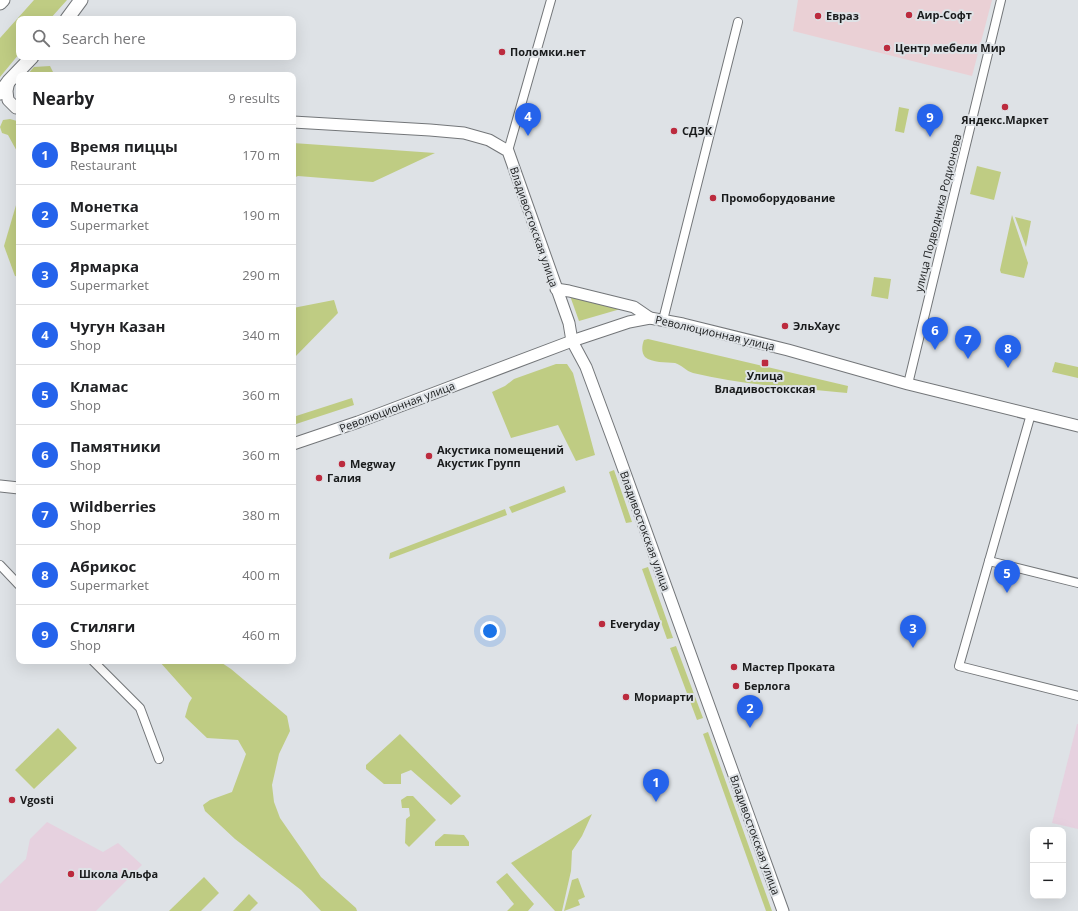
<!DOCTYPE html>
<meta charset="utf-8">
<style>
body{margin:0;font-family:"Open Sans",sans-serif;background:#f6f6f6;color:#202124}
.controls{position:absolute;right:12px;bottom:12px;display:grid;overflow:hidden;border-radius:8px;box-shadow:0 4px 16px #0002}
.controls button{width:36px;height:36px;display:grid;place-items:center;padding:0;border:0;border-bottom:1px solid #e0e0e0;background:#fff;color:#202124;font:20px sans-serif}
.you{position:absolute;left:490px;top:631px;width:14px;height:14px;margin:-10px;border:3px solid #fff;border-radius:50%;background:#1a73e8;box-shadow:0 0 0 6px #1a73e833}
.badge{display:grid;place-items:center;width:26px;height:26px;border-radius:50%;background:#2563eb;color:#fff;font-size:13px;font-weight:700}
.pin{position:absolute;translate:-50% -33px;filter:drop-shadow(0 1px 2px #0008)}
.pin::after{content:'';position:absolute;top:21px;width:14px;height:12px;background:inherit;clip-path:polygon(0 0,100% 0,50% 100%)}
.list{margin:0;padding:0;list-style:none}
h2{display:flex;justify-content:space-between;align-items:center;height:52px;margin:0;padding:0 16px;font-size:17px}
h2 small{font-size:13px;font-weight:400;color:#757577}
.list li{display:grid;grid-template-columns:26px 1fr auto;gap:12px;align-items:center;box-sizing:border-box;height:60px;padding:0 16px;border-top:1px solid #e0e0e0}
.list b{display:block;font-size:15px;white-space:nowrap}
.list p{margin:0;font-size:13px;white-space:nowrap;color:#757577}
.list em{font-size:13px;font-style:normal;color:#757577}
.icon{flex:none;width:22px;height:22px;fill:none;stroke:currentColor;stroke-width:2;stroke-linecap:round;stroke-linejoin:round}
.map{position:relative;flex:none;width:1078px;height:911px;overflow:hidden}
.search{position:absolute;background:#fff;box-shadow:0 4px 16px #0002;left:16px;top:16px;width:280px;height:44px;display:flex;align-items:center;gap:10px;box-sizing:border-box;padding:0 14px;border-radius:8px;color:#757577;font-size:15px}
.panel{position:absolute;background:#fff;box-shadow:0 4px 16px #0002;left:16px;top:72px;width:280px;height:592px;border-radius:8px}
.map>svg:first-child{display:block}
.commercial{fill:#ead0d5}
.education{fill:#e6d1df}
.green{fill:#bfcc83}
.lines{fill:none;stroke-linecap:round;stroke-linejoin:round}
.street-casing{stroke:#737679;stroke-width:10}
.secondary-casing{stroke:#737679;stroke-width:13}
.primary-casing{stroke:#737679;stroke-width:15}
.street{stroke:#fff;stroke-width:8}
.secondary{stroke:#fff;stroke-width:11}
.primary{stroke:#fff;stroke-width:13}
.poi-dot{fill:#bc2b3e;stroke:#dee2e6;stroke-width:1.5}
.labels{text-anchor:middle;stroke-width:4;stroke-linejoin:round;paint-order:stroke}
.poi-label{font-size:11px;font-weight:bold;fill:#191b1c;stroke:#dee2e6;text-anchor:start}
.street-label{font-size:11px;fill:#191b1c;stroke:#dee2e6}
</style>
<div class="map">
<svg width="1078" height="911" viewBox="0 0 1078 911">
<rect width="100%" height="100%" fill="#dee2e6"/>
<polygon class="commercial" points="798,0 992,0 972,76 793,31"/>
<g class="education">
<polygon points="1077,724 1078,724 1078,829 1052,823"/>
<polygon points="47,822 103,852 118,843 142,865 96,911 0,911 0,884 26,859 30,839"/>
</g>
<g class="green">
<polygon points="34,0 67,0 50,19 19,19 19,54 0,77 0,38"/>
<polygon points="50,66 53,72 50,75 27,75 34,67"/>
<polygon points="899,107 909,109 904,133 895,131"/>
<polygon points="10,119 17,121 19,128 19,155 8,135 2,133 0,127 3,120"/>
<polygon points="293,143 435,153 373,182 298,176 293,178"/>
<polygon points="977,166 1001,172 994,200 970,194"/>
<polygon points="19,195 19,277 15,276 4,246"/>
<polygon points="1012,215 1028,263 1024,278 1001,273 1000,270"/>
<polygon points="1015,217 1031,221 1026,247"/>
<polygon points="874,277 891,279 888,299 871,296"/>
<polygon points="569,293 624,308 579,321"/>
<polygon points="334,300 338,313 293,359 293,308"/>
<path d="M648,339L848,386L847,393C796,388 742,385 693,373C686,371 682,365 675,363C666,362 652,363 645,357C641,352 642,345 644,340Z"/>
<polygon points="1055,362 1078,367 1078,378 1052,372"/>
<polygon points="556,364 567,364 573,373 595,455 576,461 558,425 511,438 492,392 505,386 514,379"/>
<polygon points="352,398 354,405 293,425 293,417"/>
<polygon points="614,470 632,522 626,523 609,472"/>
<polygon points="564,486 566,492 512,513 509,507"/>
<polygon points="505,509 507,515 389,559 390,553"/>
<polygon points="648,567 673,638 667,639 642,569"/>
<polygon points="676,646 703,718 697,720 670,648"/>
<polygon points="159,661 219,661 231,669 287,716 290,731 279,754 272,785 274,802 280,818 321,877 356,908 357,911 321,911 301,890 235,839 205,811 203,805 210,800 232,792 246,754 238,740 207,738 185,717 189,703 192,698"/>
<polygon points="58,728 77,748 34,789 15,770"/>
<polygon points="708,732 772,911 766,911 703,734"/>
<polygon points="400,734 461,796 451,805 411,770 401,774 401,784 384,784 366,769 366,765"/>
<polygon points="407,796 413,796 436,820 409,847 405,843 406,819 410,816 409,808 402,808 401,800"/>
<polygon points="592,814 582,836 572,851 571,871 562,911 555,911 511,863"/>
<polygon points="444,834 464,835 469,842 469,846 435,846 435,842"/>
<polygon points="507,873 534,904 528,911 507,911 514,904 496,882"/>
<polygon points="204,877 219,893 201,911 169,911"/>
<polygon points="578,878 585,897 578,900 580,905 564,911 572,880"/>
<polygon points="249,894 258,903 250,911 233,911"/>
</g>
<g class="lines">
<g class="street-casing">
<g id="street">
<polyline points="508,151 551,0"/>
<polyline points="663,320 738,22"/>
<polyline points="908,384 1001,0"/>
<polyline points="1031,414 959,666 1078,696"/>
<polyline points="989,561 1078,583"/>
<polyline points="0,565 19,585"/>
<polyline points="93,661 140,708 159,759"/>
</g>
</g>
<g class="secondary-casing">
<g id="secondary">
<polyline points="9,81 7,91 8,100 16,108"/>
<polyline points="293,122 430,130 464,133 489,140 508,151 569,323 572,341 586,367 616,448 783,911"/>
<polyline points="556,289 569,291 634,307 650,318"/>
<polyline points="293,444 358,422 572,341 629,322 650,318 683,324 788,350 908,384 1078,426"/>
<polyline points="0,486 19,488"/>
</g>
</g>
<g class="primary-casing">
<g id="primary">
<polyline points="0,3 3,0"/>
<polyline points="67,19 81,0"/>
<polyline points="0,93 9,81 32,57"/>
</g>
</g>
<use href="#street" class="street"/>
<use href="#secondary" class="secondary"/>
<use href="#primary" class="primary"/>
</g>
<g class="poi-dot">
<circle cx="909" cy="15" r="4"/>
<circle cx="818" cy="16" r="4"/>
<circle cx="887" cy="48" r="4"/>
<circle cx="502" cy="52" r="4"/>
<circle cx="1005" cy="107" r="4"/>
<circle cx="674" cy="131" r="4"/>
<circle cx="713" cy="198" r="4"/>
<circle cx="785" cy="326" r="4"/>
<rect x="761" y="359" width="8" height="8" rx="2"/>
<circle cx="429" cy="456" r="4"/>
<circle cx="342" cy="464" r="4"/>
<circle cx="319" cy="478" r="4"/>
<circle cx="602" cy="624" r="4"/>
<circle cx="734" cy="667" r="4"/>
<circle cx="736" cy="686" r="4"/>
<circle cx="626" cy="697" r="4"/>
<circle cx="12" cy="800" r="4"/>
<circle cx="71" cy="874" r="4"/>
</g>
<g class="labels">
<g class="poi-label">
<text x="917" y="19">Аир-Софт</text>
<text x="826" y="20">Евраз</text>
<text x="895" y="52">Центр мебели Мир</text>
<text x="510" y="56">Поломки.нет</text>
<text x="1005" y="124" text-anchor="middle">Яндекс.Маркет</text>
<text x="682" y="135">СДЭК</text>
<text x="721" y="202">Промоборудование</text>
<text x="793" y="330">ЭльХаус</text>
<text x="765" y="380" text-anchor="middle">Улица<tspan x="765" dy="13">Владивостокская</tspan></text>
<text x="437" y="454">Акустика помещений<tspan x="437" dy="13">Акустик Групп</tspan></text>
<text x="350" y="468">Megway</text>
<text x="327" y="482">Галия</text>
<text x="610" y="628">Everyday</text>
<text x="742" y="671">Мастер Проката</text>
<text x="744" y="690">Берлога</text>
<text x="634" y="701">Мориарти</text>
<text x="20" y="804">Vgosti</text>
<text x="79" y="878">Школа Альфа</text>
</g>
<g class="street-label">
<text transform="translate(938 213) rotate(-76)" y="4">улица Подводника Родионова</text>
<text transform="translate(534 227) rotate(71)" y="4">Владивостокская улица</text>
<text transform="translate(715 333) rotate(13)" y="4">Революционная улица</text>
<text transform="translate(397 407) rotate(-21)" y="4">Революционная улица</text>
<text transform="translate(645 531) rotate(70)" y="4">Владивостокская улица</text>
<text transform="translate(755 835) rotate(70)" y="4">Владивостокская улица</text>
</g>
</g>
</svg>
<div class="controls">
<button>+</button>
<button>−</button>
</div>
<div class="you"></div>
<div class="pin badge" style="left:656px;top:802px">1</div>
<div class="pin badge" style="left:750px;top:728px">2</div>
<div class="pin badge" style="left:913px;top:648px">3</div>
<div class="pin badge" style="left:528px;top:136px">4</div>
<div class="pin badge" style="left:1007px;top:593px">5</div>
<div class="pin badge" style="left:935px;top:350px">6</div>
<div class="pin badge" style="left:968px;top:359px">7</div>
<div class="pin badge" style="left:1008px;top:368px">8</div>
<div class="pin badge" style="left:930px;top:137px">9</div>
<div class="search"><svg class="icon" aria-label="search" viewBox="0 0 24 24"><circle cx="10" cy="10" r="6"/><path d="M15 15l6 6"/></svg>Search here</div>
<section class="panel">
<h2>Nearby<small>9 results</small></h2>
<ul class="list">
<li><span class="badge">1</span><div><b>Время пиццы</b><p>Restaurant</p></div><em>170 m</em></li>
<li><span class="badge">2</span><div><b>Монетка</b><p>Supermarket</p></div><em>190 m</em></li>
<li><span class="badge">3</span><div><b>Ярмарка</b><p>Supermarket</p></div><em>290 m</em></li>
<li><span class="badge">4</span><div><b>Чугун Казан</b><p>Shop</p></div><em>340 m</em></li>
<li><span class="badge">5</span><div><b>Кламас</b><p>Shop</p></div><em>360 m</em></li>
<li><span class="badge">6</span><div><b>Памятники</b><p>Shop</p></div><em>360 m</em></li>
<li><span class="badge">7</span><div><b>Wildberries</b><p>Shop</p></div><em>380 m</em></li>
<li><span class="badge">8</span><div><b>Абрикос</b><p>Supermarket</p></div><em>400 m</em></li>
<li><span class="badge">9</span><div><b>Стиляги</b><p>Shop</p></div><em>460 m</em></li>
</ul>
</section>
</div>
